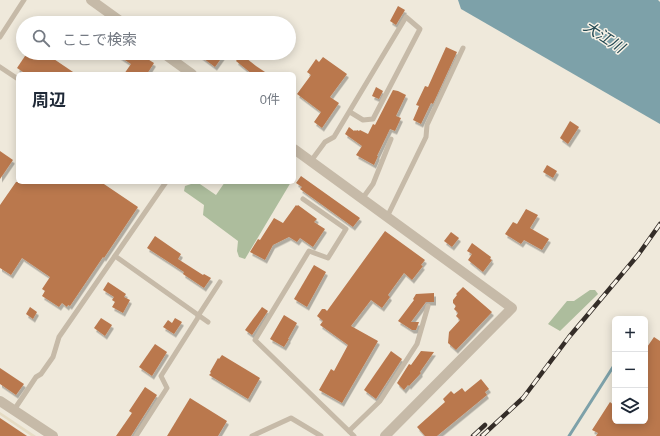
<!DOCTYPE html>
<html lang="ja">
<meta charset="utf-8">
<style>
body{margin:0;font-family:Arial,"Noto Sans JP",sans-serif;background:#f6f6f7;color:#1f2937}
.controls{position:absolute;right:12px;bottom:12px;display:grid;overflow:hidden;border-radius:6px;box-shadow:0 2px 10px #0003}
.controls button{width:36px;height:36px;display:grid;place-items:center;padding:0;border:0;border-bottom:1px solid #e0e1e3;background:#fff;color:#1f2937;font:20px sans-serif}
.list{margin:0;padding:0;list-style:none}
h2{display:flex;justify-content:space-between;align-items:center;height:52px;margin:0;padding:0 16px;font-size:17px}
h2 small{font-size:13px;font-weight:400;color:#747a83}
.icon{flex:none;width:22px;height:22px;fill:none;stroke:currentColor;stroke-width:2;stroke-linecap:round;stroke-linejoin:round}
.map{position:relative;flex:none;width:660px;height:436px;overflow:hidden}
.search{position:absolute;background:#fff;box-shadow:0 2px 10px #0003;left:16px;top:16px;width:280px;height:44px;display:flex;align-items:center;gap:10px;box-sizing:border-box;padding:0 14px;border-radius:22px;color:#747a83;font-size:15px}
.panel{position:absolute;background:#fff;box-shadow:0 2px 10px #0003;left:16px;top:72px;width:280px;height:112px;border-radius:6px}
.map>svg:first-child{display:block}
.green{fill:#adbd9d}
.plaza{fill:#e6dcc4}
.water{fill:#7da1a9}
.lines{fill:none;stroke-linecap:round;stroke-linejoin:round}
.stream{stroke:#7da1a9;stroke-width:3}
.building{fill:#ba784e;filter:url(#shadow)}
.service{stroke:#c6baa8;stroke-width:5}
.tertiary{stroke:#c6baa8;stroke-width:10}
.rail-casing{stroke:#342d28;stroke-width:4.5}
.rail{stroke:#f7f2e7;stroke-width:3;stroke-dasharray:9;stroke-linecap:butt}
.labels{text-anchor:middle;stroke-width:3;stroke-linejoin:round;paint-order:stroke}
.water-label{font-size:15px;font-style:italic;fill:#214751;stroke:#f7f2e7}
</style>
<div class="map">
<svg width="660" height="436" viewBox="0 0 660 436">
<defs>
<filter id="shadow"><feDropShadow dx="2" dy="3.5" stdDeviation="0" flood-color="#0004"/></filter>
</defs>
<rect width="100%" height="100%" fill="#efe9db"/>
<g class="green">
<polygon points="197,182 216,195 225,182 291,182 245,259 239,257 237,251 238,241 203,215 204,205 184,191 185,186"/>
<polygon points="590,290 595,290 598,294 560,331 548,324 567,301 574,301"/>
</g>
<polygon class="plaza" points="0,412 36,436 31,436 0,415"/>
<polygon class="water" points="458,0 658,0 660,2 660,124 461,9"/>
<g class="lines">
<polyline class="stream" points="569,436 613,367"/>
</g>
<g class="building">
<polygon points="398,6 405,10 396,25 390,21"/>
<polygon points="446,47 457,52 433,104 431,103 421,124 413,120 419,106 416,105 425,86 428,87"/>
<polygon points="27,53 45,53 76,74 26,74 17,68"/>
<polygon points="114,53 138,53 154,63 147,74 124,74 131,64"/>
<polygon points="196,53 225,53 215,67"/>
<polygon points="241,54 256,66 268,74 252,74 236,61"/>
<polygon points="323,57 347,74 330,97 339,103 322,128 314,122 321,112 297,94 311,75 307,72 316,59 319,62"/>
<polygon points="376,87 383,91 379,99 372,96"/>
<polygon points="393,90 398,91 406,95 396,116 401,118 395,131 390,129 377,156 378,156 374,165 356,155 362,146 345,134 349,127 354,131 355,130 356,131 357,130 359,131 360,130 368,134 373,124 375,125"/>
<polygon points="570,121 579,127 568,144 560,138"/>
<polygon points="0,151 13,160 0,179"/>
<polygon points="547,165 557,171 553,178 543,172"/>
<polygon points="301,176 360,218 353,227 300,189 302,187 296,183"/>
<polygon points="16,182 101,182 138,207 104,258 103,257 70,306 68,305 67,307 62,303 59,307 42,296 45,291 42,289 50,277 22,258 11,275 0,268 0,205"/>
<polygon points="296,205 297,206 298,205 317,219 314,222 325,229 313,247 300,238 297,242 289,237 273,245 265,260 250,252 258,239 260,240 274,218 283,223"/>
<polygon points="526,209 538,215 530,228 549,239 542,250 524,240 521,244 505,234 513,222 517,224"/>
<polygon points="385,231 425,260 421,265 423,266 412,280 404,273 388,295 390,297 382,308 371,300 351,326 378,341 342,403 319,390 331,369 334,371 348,345 320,325 323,321 317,316 322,309 325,309 327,311"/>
<polygon points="451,232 459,238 452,247 444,241"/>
<polygon points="155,236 181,254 178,259 203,275 204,274 211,278 204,288 183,274 184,272 147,248"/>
<polygon points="472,243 491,257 490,259 492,260 483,272 468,260 472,254 467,251"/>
<polygon points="314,265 326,272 307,307 294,299"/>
<polygon points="108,282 126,294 124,297 130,300 123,313 112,307 115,302 112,300 114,297 103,290"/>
<polygon points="463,287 492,312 456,350 448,343 449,332 460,320 456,316 458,313 454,309 456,306 453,303 453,300 457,295 456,294"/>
<polygon points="434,293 434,302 426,302 411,322 419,322 416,330 412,330 398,321 414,300 413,299 416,294"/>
<polygon points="30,307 37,312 33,319 26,314"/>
<polygon points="262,307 268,311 252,335 245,330"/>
<polygon points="284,315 297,323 288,339 289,339 284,347 270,339"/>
<polygon points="101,318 112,325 105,336 94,328"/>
<polygon points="175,318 182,322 174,334 163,327 168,320 172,323"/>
<polygon points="654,337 660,341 660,436 596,436 598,433 592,430 610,402 615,406 615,421 645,421 645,350"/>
<polygon points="155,344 167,352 152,376 139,367"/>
<polygon points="391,351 402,359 376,399 364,390"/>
<polygon points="421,351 434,352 420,372 421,373 409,386 408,385 404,390 397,383 409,364 411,365"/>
<polygon points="222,355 260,378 248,399 209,375 211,373 210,372 218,358 219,359"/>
<polygon points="0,368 24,384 16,395 0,384"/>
<polygon points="481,379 489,389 485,392 487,395 437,436 425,436 417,427 445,402 443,399 451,391 454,394 462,388 465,392"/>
<polygon points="145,387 157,395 131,436 116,436 132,413 129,411"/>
<polygon points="190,398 227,421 218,436 167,436"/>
<polygon points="0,418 27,436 0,436"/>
</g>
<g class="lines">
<g class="service">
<polyline points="0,37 24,0"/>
<polyline points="0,67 18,79"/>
<polyline points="311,161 325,142 334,137 406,17 420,29 373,119 363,120 350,112"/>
<polyline points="303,199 346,229 328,258 309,251 255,340 354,436"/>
<polyline points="362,199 373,184 391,139"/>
<polyline points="387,217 426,137 427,125 463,48"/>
<polyline points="115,256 208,322"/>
<polyline points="198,316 220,282"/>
<polyline points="14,410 36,377 41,374 53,357 59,337 166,182"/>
<polyline points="349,431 380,401 417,344 428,306"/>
<polyline points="136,436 167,388 161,376 199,316"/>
<polyline points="252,436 291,418 321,436"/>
</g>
<g class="tertiary">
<polyline points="91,0 123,23"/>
<polyline points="163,53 192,74"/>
<polyline points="294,149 512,308 385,436"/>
<polyline points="0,401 53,436"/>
</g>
<g class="rail-casing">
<g id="rail">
<polyline points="473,436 485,425"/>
<polyline points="482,436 523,398 569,337 638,255 660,224"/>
</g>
</g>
<use href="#rail" class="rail"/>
</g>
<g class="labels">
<g class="water-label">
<text transform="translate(604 37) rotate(33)" y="5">大江川</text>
</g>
</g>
</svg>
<div class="controls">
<button>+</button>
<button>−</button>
<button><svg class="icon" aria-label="layers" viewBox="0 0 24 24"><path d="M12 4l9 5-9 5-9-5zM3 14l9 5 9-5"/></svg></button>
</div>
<div class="search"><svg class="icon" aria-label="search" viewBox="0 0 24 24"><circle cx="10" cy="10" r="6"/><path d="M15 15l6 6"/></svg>ここで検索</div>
<section class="panel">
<h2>周辺<small>0件</small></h2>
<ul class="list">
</ul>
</section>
</div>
